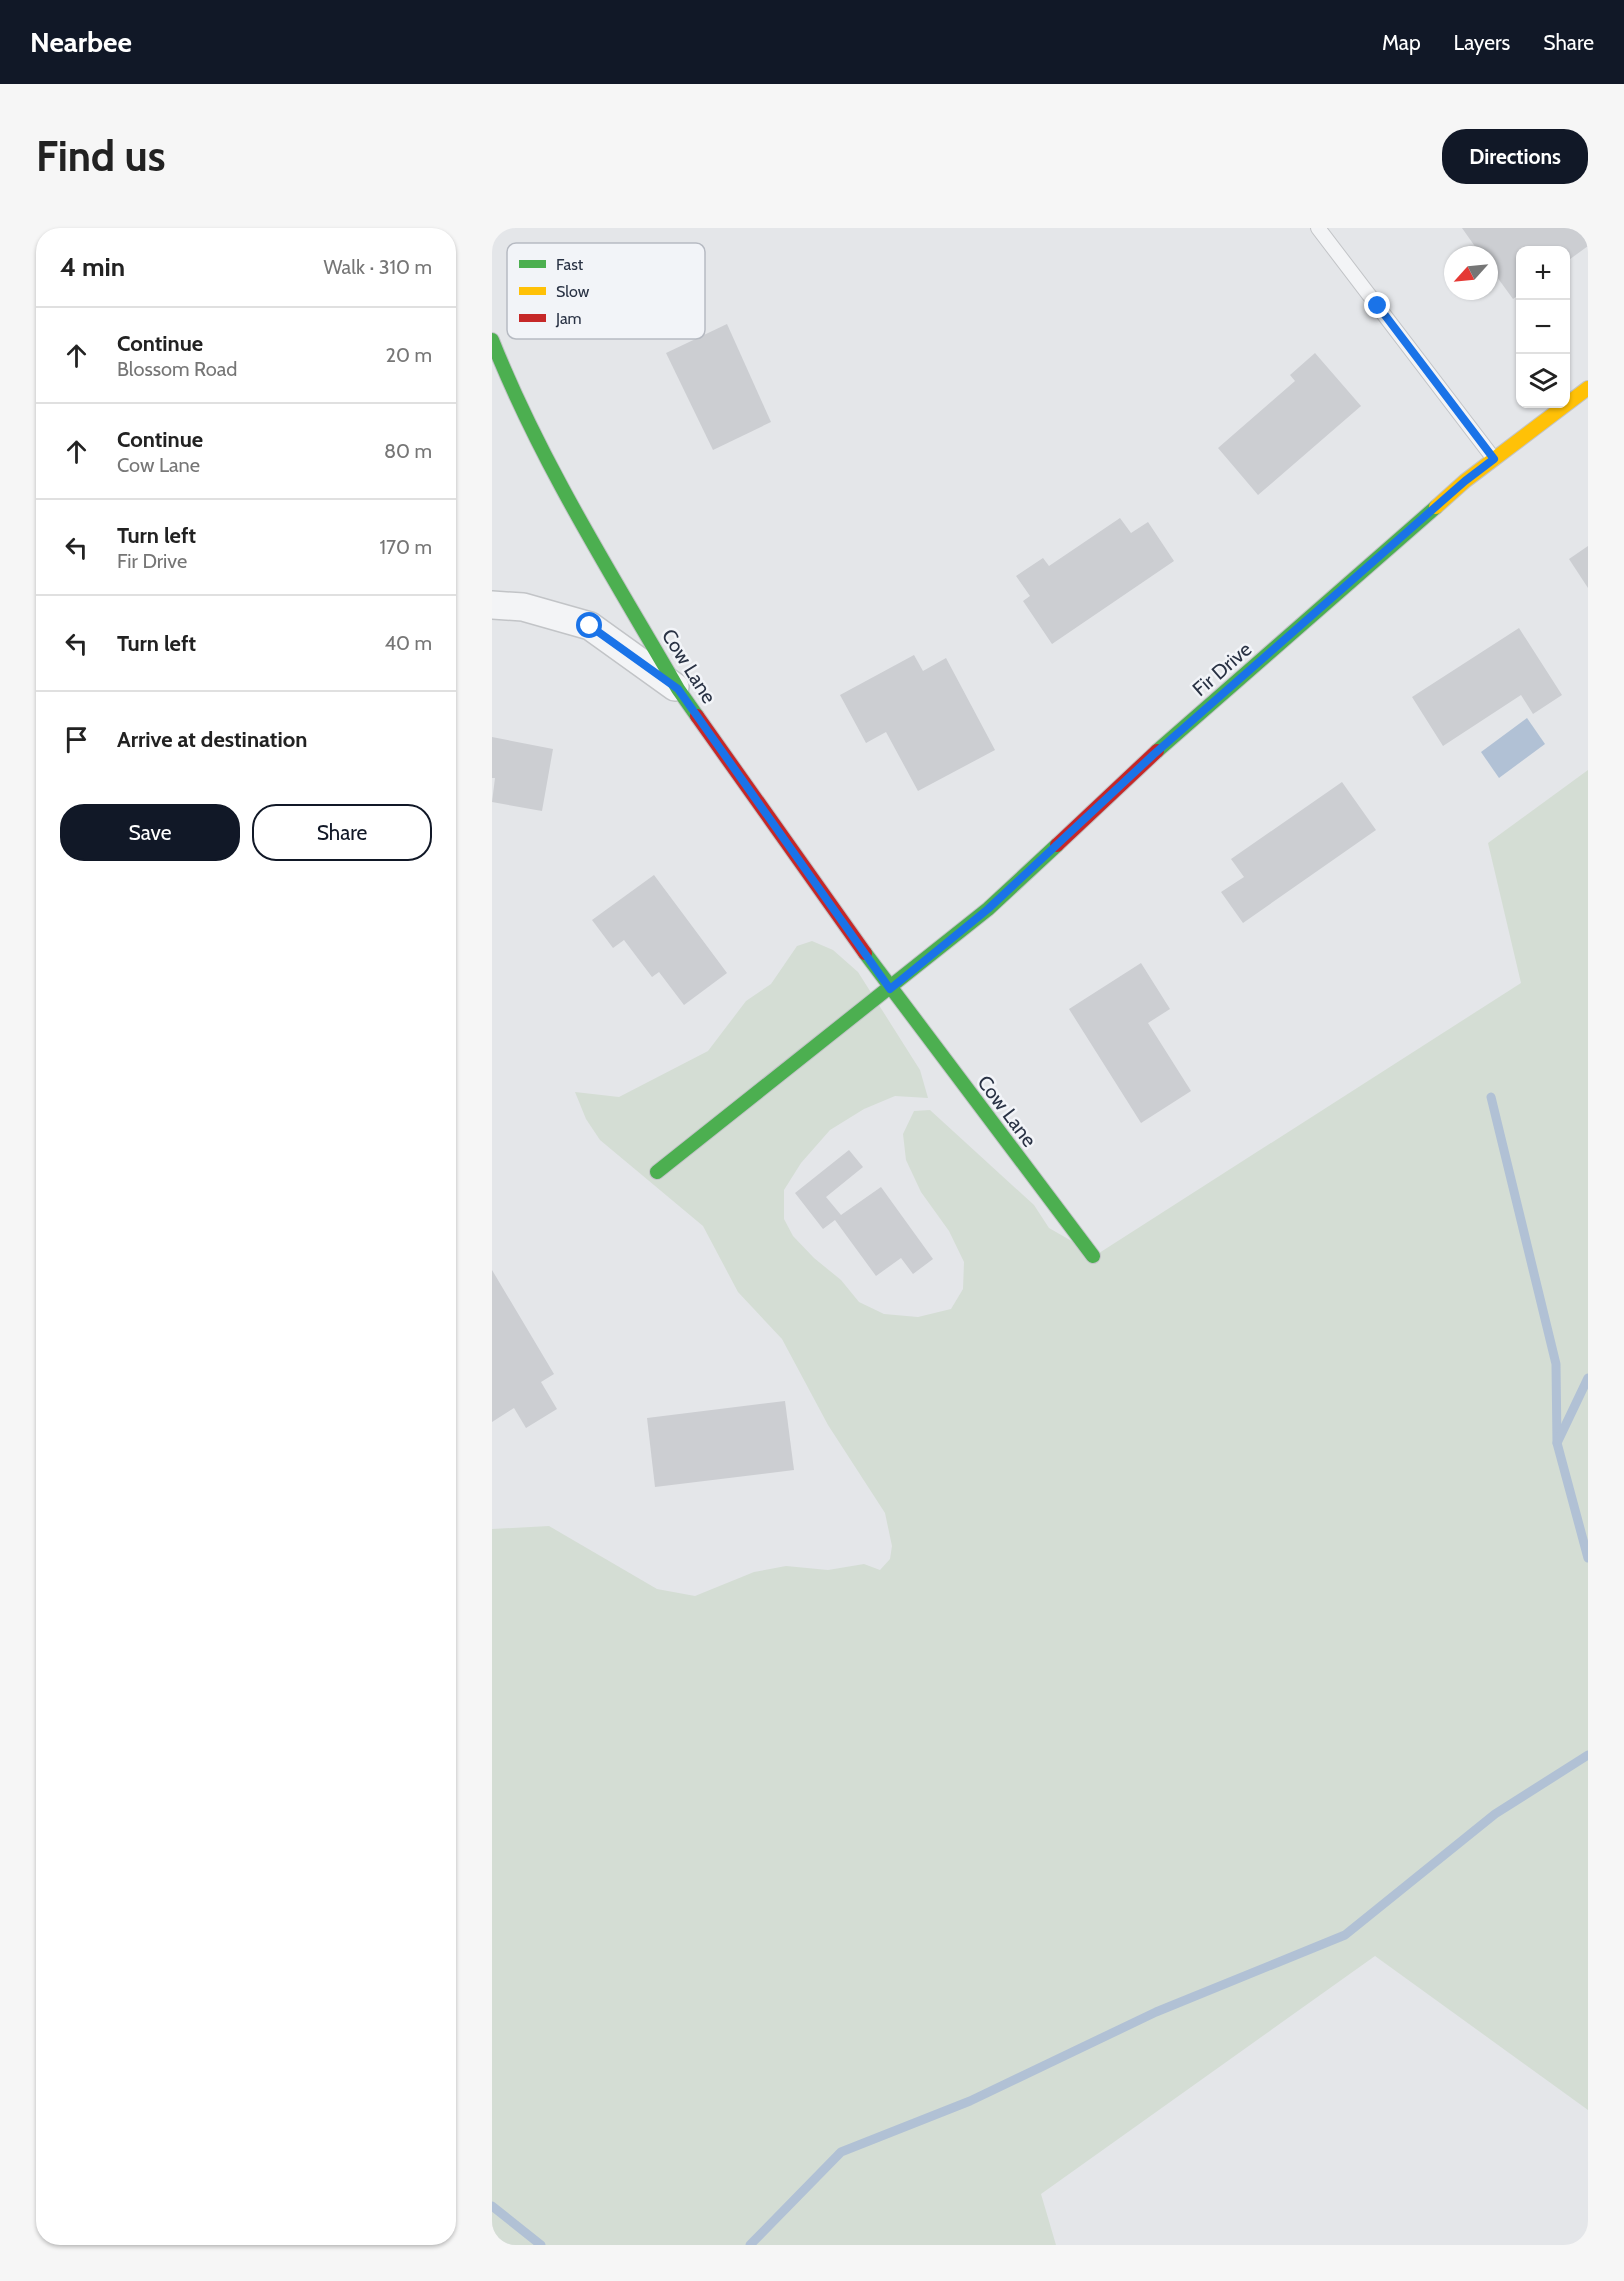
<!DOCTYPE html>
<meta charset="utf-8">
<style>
body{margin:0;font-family:Cabin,sans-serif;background:#f6f6f6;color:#222}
.controls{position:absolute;right:18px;top:18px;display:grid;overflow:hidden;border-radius:12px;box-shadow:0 2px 4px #0004}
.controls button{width:54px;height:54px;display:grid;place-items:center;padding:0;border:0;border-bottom:2px solid #e0e0e0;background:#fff;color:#222;font:30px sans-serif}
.compass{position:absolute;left:952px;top:18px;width:54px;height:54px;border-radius:50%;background:#fff;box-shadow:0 2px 4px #0004;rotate:243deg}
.stop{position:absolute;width:18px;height:18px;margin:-14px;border:4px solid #1a73e8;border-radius:50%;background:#fff}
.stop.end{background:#1a73e8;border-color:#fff;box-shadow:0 2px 6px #0008}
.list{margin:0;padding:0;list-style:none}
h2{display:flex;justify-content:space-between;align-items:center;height:78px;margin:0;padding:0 24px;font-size:26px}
h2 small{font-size:20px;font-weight:400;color:#767676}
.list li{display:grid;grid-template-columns:39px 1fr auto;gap:18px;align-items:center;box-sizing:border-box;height:96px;padding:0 24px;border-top:2px solid #e0e0e0}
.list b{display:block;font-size:22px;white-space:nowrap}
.list p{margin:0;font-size:20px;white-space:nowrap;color:#767676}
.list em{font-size:20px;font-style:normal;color:#767676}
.actions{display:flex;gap:12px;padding:18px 24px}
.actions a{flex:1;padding:14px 0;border:2px solid #111827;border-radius:24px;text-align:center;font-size:21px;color:#111827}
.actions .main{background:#111827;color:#fff}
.icon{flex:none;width:33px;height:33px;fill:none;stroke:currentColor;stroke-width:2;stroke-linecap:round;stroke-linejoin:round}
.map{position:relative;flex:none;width:1096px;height:2017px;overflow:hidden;border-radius:24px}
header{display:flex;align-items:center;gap:36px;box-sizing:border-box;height:84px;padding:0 30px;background:#111827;color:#fff}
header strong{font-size:28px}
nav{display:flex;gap:33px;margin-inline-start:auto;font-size:21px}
.intro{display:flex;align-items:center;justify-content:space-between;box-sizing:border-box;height:144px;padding:0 36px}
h1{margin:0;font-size:42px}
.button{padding:15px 27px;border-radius:24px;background:#111827;color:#fff;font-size:21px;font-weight:700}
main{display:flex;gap:36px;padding:0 36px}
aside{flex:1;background:#fff;border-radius:24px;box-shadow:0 2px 4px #0004}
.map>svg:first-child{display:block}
.green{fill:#d4ddd4}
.water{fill:#b1c1d5}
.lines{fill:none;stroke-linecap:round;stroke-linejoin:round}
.stream{stroke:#b1c1d5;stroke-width:9}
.building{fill:#ccced2}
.lane-casing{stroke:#c2c4c7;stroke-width:16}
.street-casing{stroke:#c2c4c7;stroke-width:30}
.fast-casing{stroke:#c2c4c7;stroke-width:16}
.slow-casing{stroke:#c2c4c7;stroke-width:16}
.jam-casing{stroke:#c2c4c7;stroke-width:16}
.lane{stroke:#f3f4f6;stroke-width:14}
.street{stroke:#f3f4f6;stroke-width:27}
.fast{stroke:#4caf50;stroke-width:14}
.slow{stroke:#ffc107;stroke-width:14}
.jam{stroke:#c62828;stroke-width:14}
.route{stroke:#1a73e8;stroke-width:8}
.labels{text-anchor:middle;stroke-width:5;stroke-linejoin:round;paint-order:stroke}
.street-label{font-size:20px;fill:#293244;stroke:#f2f4f8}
.key{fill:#f2f4f8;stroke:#b6bac2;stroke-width:1.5}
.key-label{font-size:16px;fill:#293244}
</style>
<header>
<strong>Nearbee</strong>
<nav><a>Map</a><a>Layers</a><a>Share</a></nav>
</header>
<div class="intro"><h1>Find us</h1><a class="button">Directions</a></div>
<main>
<aside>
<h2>4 min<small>Walk · 310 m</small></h2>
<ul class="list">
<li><svg class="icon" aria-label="ahead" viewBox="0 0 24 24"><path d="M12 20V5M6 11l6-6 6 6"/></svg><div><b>Continue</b><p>Blossom Road</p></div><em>20 m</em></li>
<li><svg class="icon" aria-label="ahead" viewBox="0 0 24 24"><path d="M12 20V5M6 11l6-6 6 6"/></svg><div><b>Continue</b><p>Cow Lane</p></div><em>80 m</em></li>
<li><svg class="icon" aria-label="left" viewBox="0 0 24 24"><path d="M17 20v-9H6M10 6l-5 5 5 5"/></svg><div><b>Turn left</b><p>Fir Drive</p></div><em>170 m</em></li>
<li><svg class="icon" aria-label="left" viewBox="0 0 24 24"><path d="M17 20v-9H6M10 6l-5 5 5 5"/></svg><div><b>Turn left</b></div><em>40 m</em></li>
<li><svg class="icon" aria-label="arrive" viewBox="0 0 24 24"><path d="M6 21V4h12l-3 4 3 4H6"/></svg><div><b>Arrive at destination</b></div></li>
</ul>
<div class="actions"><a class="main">Save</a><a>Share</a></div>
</aside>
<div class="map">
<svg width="1096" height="2017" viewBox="0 0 1096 2017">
<rect width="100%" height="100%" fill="#e4e6e9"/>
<polygon class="green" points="1096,542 1096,1882 883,1728 549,1966 564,2017 0,2017 0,1301 57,1298 165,1361 203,1368 262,1344 294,1338 336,1342 372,1336 388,1342 398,1331 400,1318 393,1285 336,1197 290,1111 246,1064 211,998 108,912 94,891 83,864 127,869 216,823 254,773 279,756 305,718 320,713 341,722 366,744 428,842 436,870 403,868 372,881 338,902 309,935 292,962 292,991 301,1008 322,1030 349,1052 367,1074 392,1086 426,1089 459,1081 471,1061 472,1034 457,1003 429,964 414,932 411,906 422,883 438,882 542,977 557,1000 604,1027 1029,755 996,615"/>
<polygon class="water" points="1035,490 1053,516 1007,550 989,524"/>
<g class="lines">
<g class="stream">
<polyline points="999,869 1064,1136 1065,1215"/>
<polyline points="1096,1150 1065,1215 1096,1330"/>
<polyline points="0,1978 49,2017"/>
<polyline points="258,2017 349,1924 478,1873 664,1784 853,1707 1003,1586 1096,1527"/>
</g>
</g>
<g class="building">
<polygon points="970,0 1096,0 1096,18 1074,34 1074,22 1028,22 1028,66 1021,71 997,38 997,27 989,27"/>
<polygon points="235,96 279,194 221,222 174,125"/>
<polygon points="823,125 869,178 766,267 726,220 803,153 798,147"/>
<polygon points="628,290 639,305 656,294 682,333 560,416 531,373 538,368 524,348 551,330 557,338"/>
<polygon points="1096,318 1096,360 1077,331"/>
<polygon points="1027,400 1070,467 1041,486 1029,467 951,518 920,469"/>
<polygon points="422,427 431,443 454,430 503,522 426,563 394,504 374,515 348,467"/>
<polygon points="0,509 61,521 50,583 0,574 3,550 0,550"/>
<polygon points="850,554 884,602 751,695 729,664 752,649 739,631"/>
<polygon points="162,647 235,745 192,777 167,744 160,749 132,712 121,720 100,692"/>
<polygon points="649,735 678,781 656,795 699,863 649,895 577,781"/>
<polygon points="357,922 371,939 334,969 349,987 389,959 441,1031 421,1046 409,1030 384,1048 343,992 331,1001 303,965"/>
<polygon points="0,1042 62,1146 49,1154 65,1181 34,1200 22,1180 0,1194"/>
<polygon points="293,1173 302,1242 163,1259 155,1190"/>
</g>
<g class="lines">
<g class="lane-casing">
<polyline id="lane" points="826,0 1002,231"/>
</g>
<g class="street-casing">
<polyline id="street" points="0,377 31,379 98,398 183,459"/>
</g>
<g class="fast-casing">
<g id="fast">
<path d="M0,112C49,235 120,347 186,461L205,488"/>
<polyline points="665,523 944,279"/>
<polyline points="373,725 601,1028"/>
<polyline points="165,944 496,681 565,617"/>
</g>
</g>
<g class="slow-casing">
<polyline id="slow" points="944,279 973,253 1096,160"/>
</g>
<g class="jam-casing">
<g id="jam">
<polyline points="205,488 373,725"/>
<polyline points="565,617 665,523"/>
</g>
</g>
<use href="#lane" class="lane"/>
<use href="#street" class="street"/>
<use href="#fast" class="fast"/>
<use href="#slow" class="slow"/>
<use href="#jam" class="jam"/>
</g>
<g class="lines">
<polyline class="route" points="98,398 186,461 398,761 496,681 661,527 973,253 1002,231 886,78"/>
</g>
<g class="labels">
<g class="street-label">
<text transform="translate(197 438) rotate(58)" y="7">Cow Lane</text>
<text transform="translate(730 441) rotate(-41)" y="7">Fir Drive</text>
<text transform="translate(515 883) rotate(53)" y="7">Cow Lane</text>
</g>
</g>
<rect x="15" y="15" width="198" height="96" rx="9" class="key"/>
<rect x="27" y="32" width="27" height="8" fill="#4caf50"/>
<rect x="27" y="59" width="27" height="8" fill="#ffc107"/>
<rect x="27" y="86" width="27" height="8" fill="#c62828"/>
<g class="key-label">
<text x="64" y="42">Fast</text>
<text x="64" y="69">Slow</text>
<text x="64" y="96">Jam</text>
</g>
</svg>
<div class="controls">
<button>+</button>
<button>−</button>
<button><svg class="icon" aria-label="layers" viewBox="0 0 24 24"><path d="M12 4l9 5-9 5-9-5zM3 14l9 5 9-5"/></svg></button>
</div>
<svg class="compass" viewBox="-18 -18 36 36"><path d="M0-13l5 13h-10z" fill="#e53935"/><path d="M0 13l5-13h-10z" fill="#767676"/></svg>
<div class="stop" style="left:98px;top:398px"></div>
<div class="stop end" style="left:886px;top:78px"></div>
</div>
</main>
